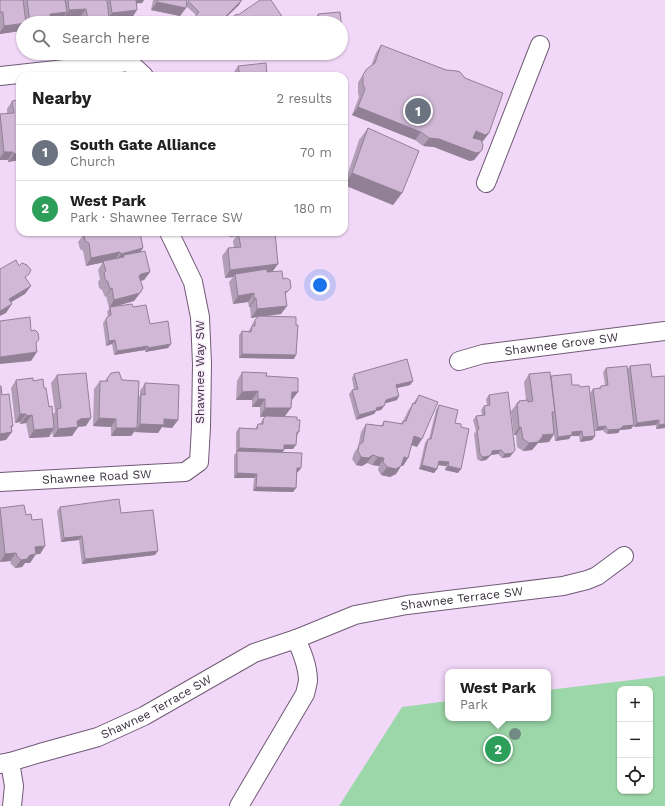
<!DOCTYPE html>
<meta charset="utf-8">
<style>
body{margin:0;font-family:"Work Sans",sans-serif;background:#f6f6f6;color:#222}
.controls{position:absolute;right:12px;bottom:12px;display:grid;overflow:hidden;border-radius:8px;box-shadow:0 1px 3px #0004}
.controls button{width:36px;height:36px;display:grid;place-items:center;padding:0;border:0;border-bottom:1px solid #e0e0e0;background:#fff;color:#222;font:20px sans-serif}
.you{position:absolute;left:320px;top:285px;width:14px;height:14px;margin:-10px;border:3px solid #fff;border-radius:50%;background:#1a73e8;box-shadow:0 0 0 6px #1a73e833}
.badge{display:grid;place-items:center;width:26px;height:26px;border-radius:50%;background:#6244bc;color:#fff;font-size:13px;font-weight:700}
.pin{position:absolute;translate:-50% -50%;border:2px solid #fff;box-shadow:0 1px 4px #0006}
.popup{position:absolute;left:445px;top:669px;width:106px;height:52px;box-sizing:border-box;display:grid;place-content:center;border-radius:8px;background:#fff;filter:drop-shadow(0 1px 3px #0005);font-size:13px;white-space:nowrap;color:#767676}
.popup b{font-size:15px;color:#222}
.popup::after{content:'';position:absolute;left:50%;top:100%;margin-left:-8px;border:8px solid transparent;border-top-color:#fff}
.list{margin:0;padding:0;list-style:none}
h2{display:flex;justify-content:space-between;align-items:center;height:52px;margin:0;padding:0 16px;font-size:17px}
h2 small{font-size:13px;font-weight:400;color:#767676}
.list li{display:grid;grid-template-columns:26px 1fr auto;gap:12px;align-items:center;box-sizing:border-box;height:56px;padding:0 16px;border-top:1px solid #e0e0e0}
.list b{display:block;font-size:15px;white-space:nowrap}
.list p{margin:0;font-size:13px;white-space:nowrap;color:#767676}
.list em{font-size:13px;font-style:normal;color:#767676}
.icon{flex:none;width:22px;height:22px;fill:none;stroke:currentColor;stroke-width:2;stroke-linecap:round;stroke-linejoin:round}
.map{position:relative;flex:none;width:665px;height:806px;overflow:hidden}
.search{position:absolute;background:#fff;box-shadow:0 1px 3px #0004;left:16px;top:16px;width:332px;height:44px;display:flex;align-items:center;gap:10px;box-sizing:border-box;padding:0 14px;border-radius:22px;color:#767676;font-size:15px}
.panel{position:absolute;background:#fff;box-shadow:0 1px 3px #0004;left:16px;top:72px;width:332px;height:164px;border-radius:12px}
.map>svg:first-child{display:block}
.green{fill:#9cd7a9;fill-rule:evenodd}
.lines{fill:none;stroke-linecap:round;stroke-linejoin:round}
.minor-casing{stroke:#705a75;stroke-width:20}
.minor{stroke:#fff;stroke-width:18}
.tree{fill:#738983}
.wall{fill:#b39eb8}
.shaded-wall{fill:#928196}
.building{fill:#d0b8d6;stroke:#928196}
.labels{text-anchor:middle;stroke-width:3;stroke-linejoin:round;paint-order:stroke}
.street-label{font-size:12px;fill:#372e3a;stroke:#f8e9fc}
</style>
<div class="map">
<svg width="665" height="806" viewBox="0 0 665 806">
<rect width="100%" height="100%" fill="#f1d8f8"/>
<path class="green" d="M665,676V806H339L402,707L448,701V718H548V690ZM620,689H650V791H620Z"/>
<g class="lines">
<g class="minor-casing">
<g id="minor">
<polyline points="0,76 129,62 144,76"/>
<polyline points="486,183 540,45"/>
<path id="s1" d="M459,361L483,354L665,331"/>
<path id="s2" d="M0,482L185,472L199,462L201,427L202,364L200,317L193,282L169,232"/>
<path id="s3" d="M10,762L40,753L98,737L144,716L254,653L296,639L355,615L407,605L563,586L587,580L597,576L624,556"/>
<polyline points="0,764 10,762 14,786 12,806"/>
<path d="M239,806L305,694C306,690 307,686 308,681C308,666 302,652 296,639"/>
</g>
</g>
<use href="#minor" class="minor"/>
</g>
<circle class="tree" cx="515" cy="734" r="6"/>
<g class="wall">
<polygon points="0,0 144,0 142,3 137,3 132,18 106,21 105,23 81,23 80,17 64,18 64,17 61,21 51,21 51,23 23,23 23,28 20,31 0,34"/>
<polygon points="153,0 187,0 186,4 189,0 239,5 220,23 192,23 191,22 196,15 186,6 186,8 180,16 151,10"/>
<polygon points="340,12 343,38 341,41 341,23 313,23 318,14"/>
<polygon points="381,45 489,133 483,141 481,142 482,150 474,160 470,161 434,147 423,146 415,140 352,115 359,97 358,93 358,83 360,79 366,70 371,66 376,53"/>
<polygon points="238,66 267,75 272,76 233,76 232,75"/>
<polygon points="12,101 20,160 8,162 8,160 0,160 0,114 7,114 7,109"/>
<polygon points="368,128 402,193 393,205 344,185 359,140"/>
<polygon points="83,232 140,232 143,248 141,251 150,272 144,280 141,281 140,293 134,301 109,308 106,296 105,297 102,290 99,288 98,282 100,279 98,270 103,262 86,266 83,251 80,249 78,242 84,234"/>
<polygon points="224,232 275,232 278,264 272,272 283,279 291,288 285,295 287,306 281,314 266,316 294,359 239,358 239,335 242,331 249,331 249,330 252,326 252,324 255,320 258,317 251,318 250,307 249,307 248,302 233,304 229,282 233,277 225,278 222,256 228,248 234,248 233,241 236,236 230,237 224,233"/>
<polygon points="110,307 133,307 171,344 168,348 145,352 145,350 114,355 112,344 106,346 103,323 108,316 107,312"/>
<polygon points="630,366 652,377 665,428 656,429 656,425 634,427 629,381 634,425 631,429 620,430 618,433 607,434 604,432 603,430 595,431 590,393 593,389 599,388 601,386 605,385 603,372 606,368 627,370"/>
<polygon points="242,372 266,376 292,400 291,400 285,416 267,416 297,420 299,432 297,436 293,449 284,449 282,453 301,468 298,472 297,472 296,488 293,492 253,491 254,478 234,478 234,455 237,452 236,452 236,432 239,428 255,429 258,424 260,424 263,419 266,416 260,417 260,407 252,407 252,400 236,400 237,381"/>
<polygon points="111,373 122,380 139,397 140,395 140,391 145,383 178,420 172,428 162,427 158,433 135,432 135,431 131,436 111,436 111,427 93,426 94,389 100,381 105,381"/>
<polygon points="354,374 413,381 410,385 397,388 397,400 385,403 384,406 381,410 376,411 374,414 356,420 349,394 352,390 354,390 352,378"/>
<polygon points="529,374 551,377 572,385 595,436 592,440 580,442 579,436 571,436 569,439 555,441 554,434 549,442 538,443 532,450 523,451 517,447 516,435 514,435 511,411 519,401 526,400 524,382"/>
<polygon points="57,375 86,426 78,427 72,436 53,437 52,432 49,437 29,438 26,423 20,424 20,422 15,423 11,388 16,380 33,381 44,388 49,407 53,414 55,412 51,383"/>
<polygon points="419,395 417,447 412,445 408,458 403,466 401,466 396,474 390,477 381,475 378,470 379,466 372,465 367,463 362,466 356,465 352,459 354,453 358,447 361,432 366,424 381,426 384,421 401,424 403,421 408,411"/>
<polygon points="489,395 510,457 502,458 498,454 491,455 486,460 480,461 477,459 474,434 476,431 473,420 476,416 482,415 481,410 484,406 487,405 486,399"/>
<polygon points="439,405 455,423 458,473 445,470 446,466 438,465 437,469 434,473 419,469 425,443 428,439 429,439 436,410"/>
<polygon points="60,507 121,513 155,555 82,564 79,540 61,542 57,511"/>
<polygon points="0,508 26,515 32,520 45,546 40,554 36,554 30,563 25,563 22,567 15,568 11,564 10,561 0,562"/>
</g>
<g class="shaded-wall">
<polygon points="133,0 144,0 142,3 130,4"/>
<polygon points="242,0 239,5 220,23 219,23"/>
<polygon points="157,2 186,8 180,16 151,10"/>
<polygon points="86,9 80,17 64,18 69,10"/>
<polygon points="137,10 132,18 106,21 105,23 86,23 88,20 108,18 112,13"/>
<polygon points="67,12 61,21 44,22 50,14"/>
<polygon points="23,24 23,28 20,31 0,34 0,32 4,26"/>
<polygon points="358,107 421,132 415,140 352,115"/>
<polygon points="476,131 489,133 483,141 480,143 470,139"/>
<polygon points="429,138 439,139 482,150 474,160 470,161 434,147 423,146"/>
<polygon points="4,152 13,152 8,160 0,160 0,158"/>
<polygon points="20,153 20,160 8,162 14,154"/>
<polygon points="352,173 402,193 393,205 344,185"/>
<polygon points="233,232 264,232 238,233 236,236 230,237"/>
<polygon points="143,248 137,256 124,257 124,255 121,260 115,262 121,254"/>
<polygon points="120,252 115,260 86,266 91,258"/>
<polygon points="278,264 272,272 235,274 233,277 225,278 230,270"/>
<polygon points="150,272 144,280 135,282 141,274"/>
<polygon points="31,286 25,294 3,307 9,299"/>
<polygon points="112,288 106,296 105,297 110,289"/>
<polygon points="140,293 134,301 109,308 114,300"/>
<polygon points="254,293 248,302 233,304 238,296"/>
<polygon points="256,298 250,307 249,307 254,299"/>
<polygon points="12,304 6,313 0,316 0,311"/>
<polygon points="287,306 281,314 251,318 257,309"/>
<polygon points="115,340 112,344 106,346 109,341"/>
<polygon points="171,344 168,348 145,352 148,348"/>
<polygon points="148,346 145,350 114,355 117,351"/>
<polygon points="37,352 31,361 0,364 0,357"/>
<polygon points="242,354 296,355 294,359 239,358"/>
<polygon points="413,381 410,385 393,389 396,385"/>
<polygon points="258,391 252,400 236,400 242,392"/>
<polygon points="292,392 298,392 292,400 286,400"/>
<polygon points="399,396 397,400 383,404 386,400"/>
<polygon points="258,399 265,399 260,407 252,407"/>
<polygon points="384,406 381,410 376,411 374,414 356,420 359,415 376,408"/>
<polygon points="265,408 291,408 285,416 260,417"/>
<polygon points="20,414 26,414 20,422 15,423"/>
<polygon points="32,415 26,423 20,424 26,416"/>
<polygon points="91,418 86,426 76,427 78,427 72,436 53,437 58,429 77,421 80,419"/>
<polygon points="99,418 116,419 111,427 93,426"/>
<polygon points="164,419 178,420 172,428 162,427 158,433 135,432 140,424"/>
<polygon points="659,420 656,425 634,427 637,423"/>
<polygon points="665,424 665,428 656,429 659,425"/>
<polygon points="634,425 631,429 620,430 618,433 607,434 609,430 623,426"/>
<polygon points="11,426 13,426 9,432 12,432 6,440 0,441 0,434"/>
<polygon points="606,426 603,430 595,431 598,427"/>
<polygon points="519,427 521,427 516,435 514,435"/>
<polygon points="54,428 49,437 29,438 34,430"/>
<polygon points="116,428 137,428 131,436 111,436"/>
<polygon points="582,431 579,436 571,436 569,439 555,441 558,437 572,432"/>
<polygon points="554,434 549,442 538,443 532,450 523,451 529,443 542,435"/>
<polygon points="414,436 422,439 417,447 408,444"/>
<polygon points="595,436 592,440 580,442 583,437"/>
<polygon points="284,445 296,445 293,449 281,449"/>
<polygon points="239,448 284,450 281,454 237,451 237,452 236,452"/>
<polygon points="501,450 498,454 491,455 486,460 480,461 483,457 492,451"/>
<polygon points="513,453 510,457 502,458 505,454"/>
<polygon points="373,455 367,463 362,466 356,465 361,457"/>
<polygon points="378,457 384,458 379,466 372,465"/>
<polygon points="404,457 408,458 403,466 398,465"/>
<polygon points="439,461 449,462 446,466 437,465"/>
<polygon points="422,465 437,469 434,473 419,469"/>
<polygon points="401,466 396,474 390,477 381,475 387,467"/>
<polygon points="448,466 461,469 458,473 445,470"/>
<polygon points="297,468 301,468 298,472 295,472"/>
<polygon points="237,473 257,474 254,478 234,478"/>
<polygon points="256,487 296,488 293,492 253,491"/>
<polygon points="82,536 79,540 61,542 64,538"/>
<polygon points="45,546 40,554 29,555 35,547"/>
<polygon points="158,551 155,555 82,564 85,559"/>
<polygon points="16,553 10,561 0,562 5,554"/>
<polygon points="36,554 30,563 25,563 22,567 15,568 21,560 30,555"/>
</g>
<g class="building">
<polygon points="0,0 23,0 26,23 4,26 3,12 0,12"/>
<polygon points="27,0 65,0 67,12 50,14 51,23 30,23"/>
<polygon points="68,0 107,0 109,18 88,20 86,9 69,10"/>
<polygon points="110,0 136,0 137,10 112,13"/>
<polygon points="157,0 187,0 186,8 157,2"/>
<polygon points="189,0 242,0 219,23 200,23 194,18 199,12 188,1"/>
<polygon points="260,0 271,0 285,21 282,23 224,23 237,14 238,15"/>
<polygon points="340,12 343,38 341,38 341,23 319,23 318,14"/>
<polygon points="381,45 446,70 457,71 460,72 465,78 503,93 489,133 485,135 476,131 473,138 481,140 483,145 482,150 480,152 476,153 439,139 429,138 421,132 358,107 365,89 363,85 363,75 366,70 368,68 375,63"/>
<polygon points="266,63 267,75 271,75 272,76 240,76 238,66"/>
<polygon points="20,100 20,153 14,154 13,152 4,152 0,114 14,113 12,101"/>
<polygon points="368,128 419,151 402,193 352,173"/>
<polygon points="85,232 140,232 143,248 121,254 120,252 91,258 89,243 85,241 84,234"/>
<polygon points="248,232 275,232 278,264 230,270 228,248 241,247 238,233"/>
<polygon points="145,251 150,272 141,274 139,276 143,288 140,293 114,300 112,288 110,289 108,282 105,279 104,273 106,271 103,261 124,257 124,255"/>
<polygon points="16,260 19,266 22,263 27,265 31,270 29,274 25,277 31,286 9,299 12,304 0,311 0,269"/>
<polygon points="267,269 267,272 282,271 283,279 286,278 290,280 291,288 288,291 285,292 287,306 257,309 256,298 254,299 254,293 238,296 235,274"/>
<polygon points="132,304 133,307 146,305 150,324 168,321 171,344 148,348 148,346 117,351 115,340 109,341 106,319 108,316 111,315 110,307"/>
<polygon points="259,316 296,317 296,325 298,325 296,355 242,354 242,331 251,332 252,326 255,326 255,320"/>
<polygon points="30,317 31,331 35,330 38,333 39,339 36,343 37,352 0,357 0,321"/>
<polygon points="407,359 413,381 396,385 399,396 386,400 384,406 376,408 377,410 359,415 352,390 358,389 354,374"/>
<polygon points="650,364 652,377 665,376 665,424 659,425 659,420 637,423 630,366"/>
<polygon points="627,366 634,425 623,426 620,429 609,430 606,428 606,426 598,427 593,389 601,388 601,386 608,385 606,368"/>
<polygon points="119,372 122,380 139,381 137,428 116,428 116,419 99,418 100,381 108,381 107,379 111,373"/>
<polygon points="242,372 267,373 266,376 298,378 298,392 292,392 291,408 265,408 265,399 258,399 258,391 242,392"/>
<polygon points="550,372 555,412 552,412 554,434 542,435 543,436 538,442 529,443 523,439 521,427 519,427 517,403 519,403 519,401 528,400 528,402 533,401 529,374"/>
<polygon points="86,373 91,418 80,419 80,420 77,421 78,427 58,429 57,409 61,408 57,375"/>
<polygon points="571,374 572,385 579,385 580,387 589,386 595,436 583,437 582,431 572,432 572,435 558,437 551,376"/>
<polygon points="33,378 33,381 43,379 44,388 46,388 49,407 52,406 54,428 34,430 32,415 26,416 26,414 20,414 16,380"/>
<polygon points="145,383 179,385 178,420 164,419 164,425 140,424 141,394 145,395"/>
<polygon points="0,386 1,386 2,395 9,394 13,426 11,426 12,432 0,434"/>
<polygon points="508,392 515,450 513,453 505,454 501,450 492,451 492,453 489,456 483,457 480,454 477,430 479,429 476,416 485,415 484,406 490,405 489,395"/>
<polygon points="419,395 438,402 422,439 414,436 408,458 404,457 401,466 396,469 387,467 383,462 384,458 378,457 373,455 368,458 361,457 358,451 359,445 363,442 366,424 383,426 384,421 403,424 403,421 406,421 413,403 415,404"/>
<polygon points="439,405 458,410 455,423 461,424 461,427 469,429 461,469 448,466 449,462 439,461 437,469 422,465 428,439 431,439"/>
<polygon points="266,416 297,417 297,420 300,420 299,432 297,432 296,445 284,445 284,450 239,448 239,428 257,429 258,424 263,424 263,419"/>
<polygon points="237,451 302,453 301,468 297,468 296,488 256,487 257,474 237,473"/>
<polygon points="119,499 121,513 153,510 158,551 85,559 82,536 64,538 60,507"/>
<polygon points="24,505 26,515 31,514 32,520 42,519 45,546 35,547 36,554 30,555 27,559 21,560 17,556 16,553 5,554 0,508"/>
</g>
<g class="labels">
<g class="street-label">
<text dy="4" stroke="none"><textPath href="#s1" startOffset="104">Shawnee Grove SW</textPath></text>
<text transform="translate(200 372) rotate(-90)" y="4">Shawnee Way SW</text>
<text dy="4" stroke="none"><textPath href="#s2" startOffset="97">Shawnee Road SW</textPath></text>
<text dy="4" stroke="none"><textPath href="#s3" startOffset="485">Shawnee Terrace SW</textPath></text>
<text dy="4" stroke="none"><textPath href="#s3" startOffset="157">Shawnee Terrace SW</textPath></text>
</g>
</g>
</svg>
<div class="controls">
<button>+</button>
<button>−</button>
<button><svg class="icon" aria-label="locate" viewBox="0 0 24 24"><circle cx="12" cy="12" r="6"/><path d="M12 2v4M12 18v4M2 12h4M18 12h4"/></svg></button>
</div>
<div class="you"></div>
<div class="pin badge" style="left:418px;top:111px;background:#6b7280">1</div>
<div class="pin badge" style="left:498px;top:749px;background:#2e9e5b">2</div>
<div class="popup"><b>West Park</b>Park</div>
<div class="search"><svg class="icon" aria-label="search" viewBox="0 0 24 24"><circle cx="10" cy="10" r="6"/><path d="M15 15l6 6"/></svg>Search here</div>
<section class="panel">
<h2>Nearby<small>2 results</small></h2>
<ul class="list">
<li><span class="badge" style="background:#6b7280">1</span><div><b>South Gate Alliance</b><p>Church</p></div><em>70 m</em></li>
<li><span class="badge" style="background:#2e9e5b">2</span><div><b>West Park</b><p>Park · Shawnee Terrace SW</p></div><em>180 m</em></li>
</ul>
</section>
</div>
